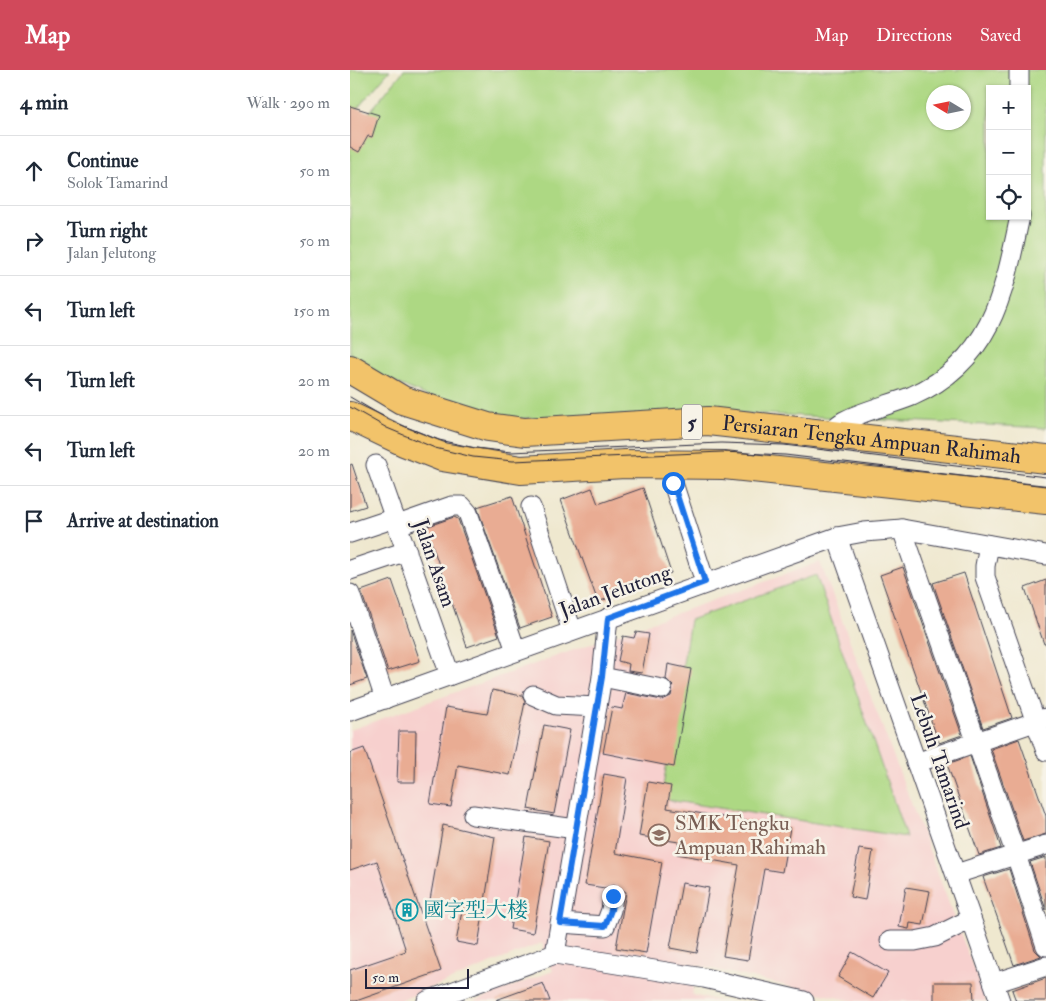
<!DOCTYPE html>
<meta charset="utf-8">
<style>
body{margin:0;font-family:"IM FELL Double Pica","Noto Serif SC",serif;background:#f2f2f3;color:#1f2937}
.controls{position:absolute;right:15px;top:15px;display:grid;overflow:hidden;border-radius:0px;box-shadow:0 1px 4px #0004}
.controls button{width:45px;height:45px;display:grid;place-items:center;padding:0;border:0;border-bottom:1px solid #e0e1e3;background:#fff;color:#1f2937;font:25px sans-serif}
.compass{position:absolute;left:576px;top:15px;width:45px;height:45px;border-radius:50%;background:#fff;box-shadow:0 1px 4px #0004;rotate:280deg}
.scale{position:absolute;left:15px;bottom:12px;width:104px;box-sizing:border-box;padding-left:5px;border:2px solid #22223b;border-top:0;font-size:14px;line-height:18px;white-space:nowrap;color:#22223b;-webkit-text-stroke:4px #f7f3e8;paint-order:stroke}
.stop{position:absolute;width:15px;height:15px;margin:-11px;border:4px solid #1a73e8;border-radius:50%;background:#fff}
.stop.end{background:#1a73e8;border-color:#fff;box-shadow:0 1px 5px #0008}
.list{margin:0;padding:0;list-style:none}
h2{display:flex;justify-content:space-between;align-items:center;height:65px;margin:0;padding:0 20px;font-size:21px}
h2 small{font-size:16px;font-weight:400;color:#747a83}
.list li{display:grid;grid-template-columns:32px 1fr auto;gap:15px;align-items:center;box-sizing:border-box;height:70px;padding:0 20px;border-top:1px solid #e0e1e3}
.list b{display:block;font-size:19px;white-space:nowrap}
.list p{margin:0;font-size:16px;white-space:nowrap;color:#747a83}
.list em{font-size:16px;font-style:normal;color:#747a83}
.icon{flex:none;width:28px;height:28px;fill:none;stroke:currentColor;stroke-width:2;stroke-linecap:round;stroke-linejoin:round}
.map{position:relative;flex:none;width:696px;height:931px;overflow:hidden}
header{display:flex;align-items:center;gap:30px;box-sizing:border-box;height:70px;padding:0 25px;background:#d1495b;color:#fff}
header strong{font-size:24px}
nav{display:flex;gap:28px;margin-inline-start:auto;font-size:18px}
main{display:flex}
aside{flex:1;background:#fff}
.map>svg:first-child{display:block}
.built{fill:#f7d0ce}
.green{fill:#add883;stroke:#687d5f;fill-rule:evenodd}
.building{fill:#e9ac93}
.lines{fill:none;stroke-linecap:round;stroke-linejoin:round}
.minor-casing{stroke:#414051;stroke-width:21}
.highway-casing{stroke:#414051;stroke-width:30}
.minor{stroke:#fff;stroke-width:19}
.highway{stroke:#f2c36a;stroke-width:28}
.tram{stroke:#22223b;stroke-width:1}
.route{stroke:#1a73e8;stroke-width:6}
.labels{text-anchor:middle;stroke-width:5;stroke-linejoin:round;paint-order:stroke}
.shield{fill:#f7f3e8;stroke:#62616f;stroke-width:1}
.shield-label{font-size:20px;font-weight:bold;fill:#22223b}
.street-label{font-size:21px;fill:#22223b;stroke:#f7f3e8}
.education-label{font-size:21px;fill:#785e54;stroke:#f7f3e8;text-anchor:start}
.culture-label{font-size:21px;fill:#0d838f;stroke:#f7f3e8;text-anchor:start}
</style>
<header>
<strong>Map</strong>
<nav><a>Map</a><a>Directions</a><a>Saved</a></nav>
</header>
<main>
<aside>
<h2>4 min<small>Walk · 290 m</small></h2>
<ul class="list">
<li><svg class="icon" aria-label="ahead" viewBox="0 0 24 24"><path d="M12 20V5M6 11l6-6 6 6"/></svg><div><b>Continue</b><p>Solok Tamarind</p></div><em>50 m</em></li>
<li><svg class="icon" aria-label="right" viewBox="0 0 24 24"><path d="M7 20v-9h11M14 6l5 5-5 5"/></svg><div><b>Turn right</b><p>Jalan Jelutong</p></div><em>50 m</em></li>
<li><svg class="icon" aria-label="left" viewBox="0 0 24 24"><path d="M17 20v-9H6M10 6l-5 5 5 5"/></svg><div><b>Turn left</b></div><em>150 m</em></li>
<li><svg class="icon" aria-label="left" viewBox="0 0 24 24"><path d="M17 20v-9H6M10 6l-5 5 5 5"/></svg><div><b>Turn left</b></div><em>20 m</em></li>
<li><svg class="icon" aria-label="left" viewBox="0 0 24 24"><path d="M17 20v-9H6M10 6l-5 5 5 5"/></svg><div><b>Turn left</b></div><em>20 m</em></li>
<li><svg class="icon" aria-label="arrive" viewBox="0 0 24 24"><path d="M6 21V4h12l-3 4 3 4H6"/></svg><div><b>Arrive at destination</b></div></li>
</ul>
</aside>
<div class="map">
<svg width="696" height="931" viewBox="0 0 696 931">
<rect width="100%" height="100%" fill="#f7f3e8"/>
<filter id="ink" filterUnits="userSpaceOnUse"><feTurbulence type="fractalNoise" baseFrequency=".02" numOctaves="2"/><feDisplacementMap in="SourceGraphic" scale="10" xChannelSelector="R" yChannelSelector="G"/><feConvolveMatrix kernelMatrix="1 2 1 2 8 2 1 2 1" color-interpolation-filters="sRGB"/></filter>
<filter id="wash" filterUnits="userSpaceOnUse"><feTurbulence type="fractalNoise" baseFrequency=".0096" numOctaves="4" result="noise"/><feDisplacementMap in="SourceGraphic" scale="20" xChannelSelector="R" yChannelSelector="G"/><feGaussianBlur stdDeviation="1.12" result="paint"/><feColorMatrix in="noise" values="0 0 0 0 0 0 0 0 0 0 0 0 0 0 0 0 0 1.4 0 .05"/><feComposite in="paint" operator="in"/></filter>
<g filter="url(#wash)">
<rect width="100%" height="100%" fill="#efe8cf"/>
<polygon class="built" points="470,492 636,931 503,931 346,895 342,925 370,931 124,931 203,901 192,873 49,931 0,931 0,660"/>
<g class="green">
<polygon points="0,0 40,0 1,46 0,45"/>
<path d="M54,0H696V358L374,342L152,349L99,335L20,302L0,289V66ZM640,19H677V146H640ZM584,22H614V52H584Z"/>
<polygon points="466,505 556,767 311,729 340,550"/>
</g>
<g id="blocks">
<g class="building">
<polygon points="0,36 29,45 22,67 18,66 9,82 0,77"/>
<polygon points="2,394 16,436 0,441 0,395"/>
<polygon points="242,418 248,434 293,418 321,503 279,517 280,520 248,532 211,430"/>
<polygon points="162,426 202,547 170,558 127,437"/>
<polygon points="104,447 108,449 149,566 117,577 76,457"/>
<polygon points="553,497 612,665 589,673 530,505"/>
<polygon points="614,503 662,648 633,658 583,513"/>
<polygon points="42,510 70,591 38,601 11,521"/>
<polygon points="696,510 696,574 694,574 675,518"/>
<polygon points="0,560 17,609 0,615"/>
<polygon points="286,562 299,564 292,603 278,601 279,594 268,591 273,566 284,568"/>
<polygon points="318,594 341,599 324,697 253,683 262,637 272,639 276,623 312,630 321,626 323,616 316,609"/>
<polygon points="142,620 172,626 175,632 160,705 108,695 101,737 80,734 96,637 137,644"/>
<polygon points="194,655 220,660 204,744 178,739"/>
<polygon points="49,661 66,661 65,712 47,712"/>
<polygon points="669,669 696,746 696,764 673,771 641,679"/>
<polygon points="14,678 91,901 6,931 0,931 0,900 56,881 27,791 0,800 0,683"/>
<polygon points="620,686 651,778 629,785 597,694"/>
<polygon points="254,704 277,708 265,783 312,792 296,883 266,878 276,822 265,815 255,818 235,815"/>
<polygon points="298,712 321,716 317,738 440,758 432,802 414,799 398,890 373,886 389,795 327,784 329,772 289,766"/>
<polygon points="93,755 145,767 128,876 106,872 113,836 80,830"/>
<polygon points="176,767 199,771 183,863 160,859"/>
<polygon points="509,779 523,781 515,830 500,827"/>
<polygon points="696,787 696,840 680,792"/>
<polygon points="659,799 685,880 691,886 664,895 633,807"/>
<polygon points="332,813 359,818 347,883 320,878"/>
<polygon points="556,817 580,821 573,855 560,853 559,859 549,857"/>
<polygon points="502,882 538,903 523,928 488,907"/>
<polygon points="696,908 696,931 666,931 662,920"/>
<polygon points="584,912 623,912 624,931 584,931"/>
<polygon points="193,913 200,931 147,931 146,930"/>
</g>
</g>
</g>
<g filter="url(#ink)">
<use href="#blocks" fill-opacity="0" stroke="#414051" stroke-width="1"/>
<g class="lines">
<g class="minor-casing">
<g id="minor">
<polyline points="669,19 669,0"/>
<path d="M476,366C482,361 488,354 494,351C515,340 540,335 562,326C642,291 654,223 670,146"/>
<polyline points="26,395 100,605"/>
<polyline points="323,413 355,512"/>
<polyline points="181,437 222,561"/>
<polyline points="48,455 102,436 112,436 118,443 166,581"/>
<polyline points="552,459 666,785 696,876"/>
<polyline points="0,463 45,448"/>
<polyline points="487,467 650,931"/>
<polyline points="639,475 635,496 635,507 696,681"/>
<polyline points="0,500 57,481"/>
<polyline points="0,524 35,629"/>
<polyline points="252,607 312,619"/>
<polyline points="183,625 206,635 247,637"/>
<polyline points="0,641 487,467 514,462 552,459 696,485"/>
<polyline points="566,693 696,648"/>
<polyline points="123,745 226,759"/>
<polyline points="606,804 696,775"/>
<polyline points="210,853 255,856 261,840 263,826"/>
<polyline points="540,871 565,871 585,867 621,849"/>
<polyline points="205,884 252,607 258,548"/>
<polyline points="644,913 696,896"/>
<polyline points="77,931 205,884 354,908 454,931"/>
</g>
</g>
<g class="highway-casing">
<g id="highway">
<path id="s1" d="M0,299L52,330L138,357L175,362L358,351L696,389"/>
<polyline points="0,346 54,372 92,387 171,400 275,394 374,395 696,430"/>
</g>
</g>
<use href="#minor" class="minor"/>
<use href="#highway" class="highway"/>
<g class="tram">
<polyline points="0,327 39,350 89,370 125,378 161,382 371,373 434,375 696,407"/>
<polyline points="0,337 37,358 85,378 123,387 163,391 372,382 435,385 696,416"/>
</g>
</g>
</g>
<g class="lines" filter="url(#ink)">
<polyline class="route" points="263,826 261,840 255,856 210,853 252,607 258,548 355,512 323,413"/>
</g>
<defs>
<g id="school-ring" transform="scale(1.125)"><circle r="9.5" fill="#f7f3e8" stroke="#8d6e63" stroke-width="1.5"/><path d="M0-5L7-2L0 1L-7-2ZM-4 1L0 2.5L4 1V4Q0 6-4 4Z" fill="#8d6e63"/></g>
<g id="building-ring" transform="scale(1.125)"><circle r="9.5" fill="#f7f3e8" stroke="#0f9aa8" stroke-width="1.5"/><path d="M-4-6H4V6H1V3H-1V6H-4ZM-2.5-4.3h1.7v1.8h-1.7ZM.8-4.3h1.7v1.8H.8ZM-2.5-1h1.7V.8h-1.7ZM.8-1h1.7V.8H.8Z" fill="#0f9aa8"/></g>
</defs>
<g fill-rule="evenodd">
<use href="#school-ring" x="309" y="765"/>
<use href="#building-ring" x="57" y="840"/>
</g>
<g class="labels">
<rect class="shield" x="332" y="334.5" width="20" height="35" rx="4"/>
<g class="shield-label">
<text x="342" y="359">5</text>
</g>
<g class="street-label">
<text dy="7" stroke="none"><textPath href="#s1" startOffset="536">Persiaran Tengku Ampuan Rahimah</textPath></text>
<text transform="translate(85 493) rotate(71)" y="7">Jalan Asam</text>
<text transform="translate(265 521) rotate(-20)" y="7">Jalan Jelutong</text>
<text transform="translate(590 691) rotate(71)" y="7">Lebuh Tamarind</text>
</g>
<g class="education-label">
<text x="325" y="760">SMK Tengku<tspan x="325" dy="24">Ampuan Rahimah</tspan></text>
</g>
<g class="culture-label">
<text x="73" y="847">國字型大楼</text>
</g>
</g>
</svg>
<div class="controls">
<button>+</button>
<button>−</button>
<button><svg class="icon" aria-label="locate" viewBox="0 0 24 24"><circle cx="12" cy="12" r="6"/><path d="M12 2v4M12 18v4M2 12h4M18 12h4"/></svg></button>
</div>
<svg class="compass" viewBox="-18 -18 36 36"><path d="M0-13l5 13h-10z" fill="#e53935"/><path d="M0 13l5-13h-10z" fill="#747a83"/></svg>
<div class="scale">50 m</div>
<div class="stop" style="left:323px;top:413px"></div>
<div class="stop end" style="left:263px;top:826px"></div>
</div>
</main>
